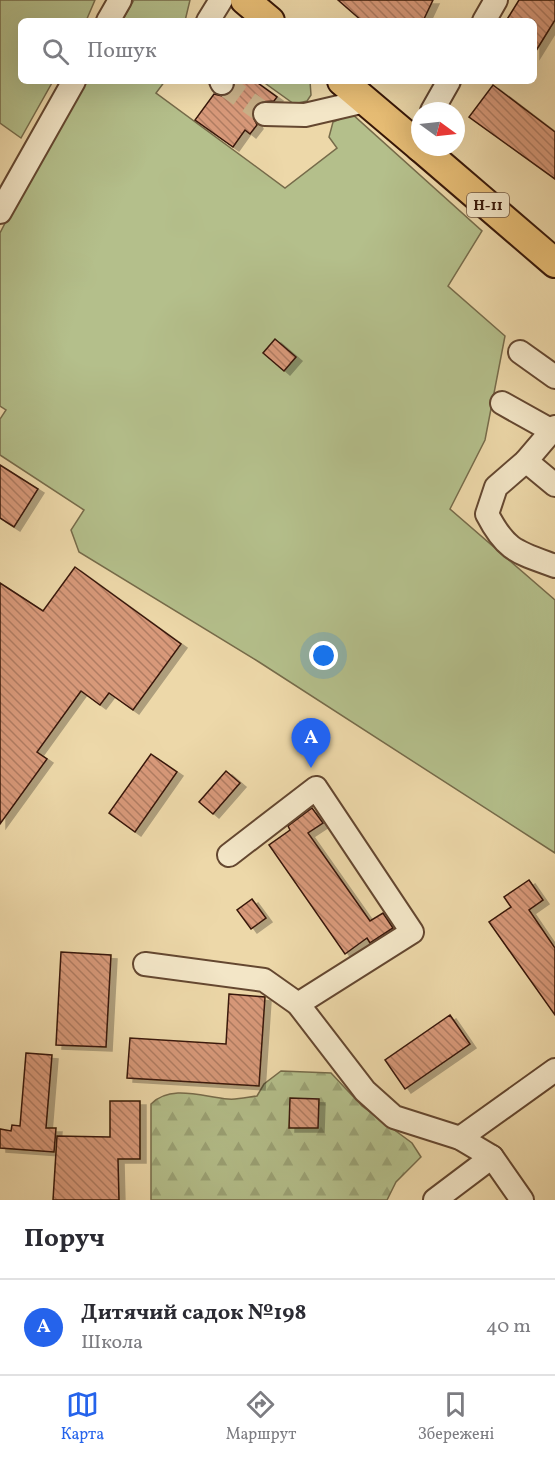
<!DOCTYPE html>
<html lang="uk">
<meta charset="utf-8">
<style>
body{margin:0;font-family:Vollkorn,serif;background:#f2f2f3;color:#2b2b33}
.compass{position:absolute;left:411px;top:102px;width:54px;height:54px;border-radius:50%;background:#fff;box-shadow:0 6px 24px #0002;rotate:105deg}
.you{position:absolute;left:324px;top:656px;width:21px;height:21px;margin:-15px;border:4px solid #fff;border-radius:50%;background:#1a73e8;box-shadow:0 0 0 9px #1a73e833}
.badge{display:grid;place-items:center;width:39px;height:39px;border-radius:50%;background:#2563eb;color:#fff;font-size:20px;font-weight:700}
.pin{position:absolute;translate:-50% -50px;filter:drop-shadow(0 2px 3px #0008)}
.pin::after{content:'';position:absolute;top:32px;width:21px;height:18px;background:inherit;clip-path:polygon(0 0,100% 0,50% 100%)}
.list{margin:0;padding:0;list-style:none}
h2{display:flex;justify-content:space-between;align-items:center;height:78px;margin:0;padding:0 24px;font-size:26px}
h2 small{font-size:20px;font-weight:400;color:#7c7c81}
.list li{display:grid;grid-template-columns:39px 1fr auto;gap:18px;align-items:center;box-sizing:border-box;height:96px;padding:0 24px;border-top:2px solid #e1e1e2}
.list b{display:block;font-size:22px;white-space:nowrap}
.list p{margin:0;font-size:20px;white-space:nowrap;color:#7c7c81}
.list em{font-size:20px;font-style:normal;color:#7c7c81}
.icon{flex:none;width:33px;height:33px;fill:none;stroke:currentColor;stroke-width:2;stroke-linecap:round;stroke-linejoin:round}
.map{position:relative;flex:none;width:555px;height:1200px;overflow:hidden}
.search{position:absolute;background:#fff;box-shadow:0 6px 24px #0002;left:18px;right:18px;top:18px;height:66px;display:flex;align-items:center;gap:15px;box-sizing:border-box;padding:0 21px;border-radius:9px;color:#7c7c81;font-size:22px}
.sheet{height:174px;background:#fff}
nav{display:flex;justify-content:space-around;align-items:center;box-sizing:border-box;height:84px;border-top:2px solid #e1e1e2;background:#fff;font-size:16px;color:#7c7c81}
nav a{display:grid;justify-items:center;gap:3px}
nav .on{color:#2563eb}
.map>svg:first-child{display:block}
.grass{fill:#b4bf8b;stroke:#766b4a;stroke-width:1.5}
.forest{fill:url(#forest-firs);stroke:#766b4a;stroke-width:1.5}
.building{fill:url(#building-back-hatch);stroke:#371708;stroke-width:1.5;filter:url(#shadow)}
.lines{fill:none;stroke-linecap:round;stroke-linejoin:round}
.minor-tunnel{stroke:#c9b189;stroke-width:22;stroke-dasharray:22 11;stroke-linecap:butt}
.minor-casing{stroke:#644730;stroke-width:26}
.major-casing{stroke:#371708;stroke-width:32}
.minor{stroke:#f3e6c7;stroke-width:22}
.major{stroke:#e6bc74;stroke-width:28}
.labels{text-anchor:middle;stroke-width:4.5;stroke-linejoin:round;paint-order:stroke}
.shield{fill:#f3e6c7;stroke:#6f5541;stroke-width:1.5}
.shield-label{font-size:15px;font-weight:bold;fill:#371708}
</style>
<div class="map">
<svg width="555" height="1200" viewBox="0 0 555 1200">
<defs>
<pattern id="forest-firs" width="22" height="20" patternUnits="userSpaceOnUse" patternTransform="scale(1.5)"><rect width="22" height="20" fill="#b4bf8b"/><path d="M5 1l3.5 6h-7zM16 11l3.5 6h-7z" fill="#9ba376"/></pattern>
<pattern id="building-back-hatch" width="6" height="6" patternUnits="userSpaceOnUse" patternTransform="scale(1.5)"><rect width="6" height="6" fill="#d8997a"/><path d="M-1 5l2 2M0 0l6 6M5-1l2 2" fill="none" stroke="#b07c62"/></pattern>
<filter id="shadow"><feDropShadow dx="6" dy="4" stdDeviation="0" flood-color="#0004"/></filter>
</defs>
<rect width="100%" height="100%" fill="#edd8a9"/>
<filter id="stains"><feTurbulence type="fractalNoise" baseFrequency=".00333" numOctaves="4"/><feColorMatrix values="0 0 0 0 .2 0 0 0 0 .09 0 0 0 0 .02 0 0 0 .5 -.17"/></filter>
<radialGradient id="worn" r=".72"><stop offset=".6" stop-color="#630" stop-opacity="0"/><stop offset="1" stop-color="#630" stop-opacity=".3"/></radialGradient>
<g class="grass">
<polygon points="0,0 95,0 86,21 21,21 21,81 53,81 21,138 0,123"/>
<polygon points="134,0 190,0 185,21 122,21"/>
<polygon points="85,81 165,81 156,93 285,188 337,148 329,137 333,122 352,114 482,231 448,286 505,336 485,440 450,509 555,600 555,853 259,662 79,552 71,530 84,510 0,455 0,419 6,410 0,406 0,233 45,146"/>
<polygon points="262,81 310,81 311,95 307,101 294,104"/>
</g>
<path class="forest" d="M281,1071L331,1073L362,1106L412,1143L421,1157L396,1182L387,1200H151V1104C171,1084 203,1097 228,1099C238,1100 248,1097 257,1096L264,1084Z"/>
<g class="building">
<polygon points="338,0 433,0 423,21 362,21"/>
<polygon points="519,0 555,0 555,20 534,54 534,21 506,21"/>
<polygon points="235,81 255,81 277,97 274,101 259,102 254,106 252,114 257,125 250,134 245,130 233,147 195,120 214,94 222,96 233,91"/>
<polygon points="493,85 555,132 555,179 469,117"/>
<polygon points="275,339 296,357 284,371 263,353"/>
<polygon points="0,465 38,489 14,527 0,518"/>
<polygon points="75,567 181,644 133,710 109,693 100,705 81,691 37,752 47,759 0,824 0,583 43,611"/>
<polygon points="151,754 177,772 135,832 109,813"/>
<polygon points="226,771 240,783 213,814 199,802"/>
<polygon points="312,808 323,823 308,833 370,921 383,913 393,928 370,943 367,938 345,954 269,845 290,830 288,826"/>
<polygon points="529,880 543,900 529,910 555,948 555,1015 489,922 511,907 504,897"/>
<polygon points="252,899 266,918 251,929 237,910"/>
<polygon points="61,952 111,955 106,1047 56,1045"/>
<polygon points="229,994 265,997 259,1086 127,1078 130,1038 226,1044"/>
<polygon points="450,1015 470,1044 405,1089 385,1060"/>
<polygon points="26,1053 52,1055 46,1128 56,1128 54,1152 0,1148 0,1129 11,1131 12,1125 20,1126"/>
<polygon points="290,1098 319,1099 318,1128 289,1128"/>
<polygon points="110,1101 140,1101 140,1159 118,1159 119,1200 53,1200 57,1136 110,1137"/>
</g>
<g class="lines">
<polyline class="minor-tunnel" points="222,83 265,114"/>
<g class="minor-casing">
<g id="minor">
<polyline points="108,21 120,0"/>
<polyline points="208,21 221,0"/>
<polyline points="484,21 496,0"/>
<polyline points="221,81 222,83"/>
<polyline points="432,111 449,81"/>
<polyline points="265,114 305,115 365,101"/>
<polyline points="0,212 74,81"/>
<polyline points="520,352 555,377"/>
<polyline points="502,403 552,431"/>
<polyline points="555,427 526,461 555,485"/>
<path d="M526,461L496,487L487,514C506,551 517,552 555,566"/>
<polyline points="229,855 316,788 412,932 298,1004"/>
<polyline points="145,964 264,980 298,1004 365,1091 394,1117 460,1138 492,1157 522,1200"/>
<polyline points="460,1138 555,1070"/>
<polyline points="435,1200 492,1157"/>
</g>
</g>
<g class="major-casing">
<g id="major">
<polyline points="245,0 270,21"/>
<polyline points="342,81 420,147"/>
<polyline points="420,147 555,263"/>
</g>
</g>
<use href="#minor" class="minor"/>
<use href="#major" class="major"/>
</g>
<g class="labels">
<rect class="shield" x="467" y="193" width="42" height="24" rx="4.5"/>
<g class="shield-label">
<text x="488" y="210">Н-11</text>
</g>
</g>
<rect width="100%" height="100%" filter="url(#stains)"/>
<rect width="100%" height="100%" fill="url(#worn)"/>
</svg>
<svg class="compass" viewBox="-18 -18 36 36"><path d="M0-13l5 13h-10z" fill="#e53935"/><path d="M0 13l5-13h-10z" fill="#7c7c81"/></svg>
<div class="you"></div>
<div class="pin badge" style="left:311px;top:768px">A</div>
<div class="search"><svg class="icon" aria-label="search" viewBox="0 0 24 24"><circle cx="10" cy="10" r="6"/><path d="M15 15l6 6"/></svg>Пошук</div>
</div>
<section class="sheet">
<h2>Поруч<small></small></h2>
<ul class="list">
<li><span class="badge">A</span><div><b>Дитячий садок №198</b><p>Школа</p></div><em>40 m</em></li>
</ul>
</section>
<nav>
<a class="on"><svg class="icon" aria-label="map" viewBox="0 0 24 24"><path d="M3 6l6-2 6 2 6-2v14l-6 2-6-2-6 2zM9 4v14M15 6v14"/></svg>Карта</a>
<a><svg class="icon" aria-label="directions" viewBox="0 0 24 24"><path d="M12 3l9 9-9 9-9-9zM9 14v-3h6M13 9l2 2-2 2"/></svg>Маршрут</a>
<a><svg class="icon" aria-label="saved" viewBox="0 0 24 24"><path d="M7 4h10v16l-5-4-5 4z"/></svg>Збережені</a>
</nav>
